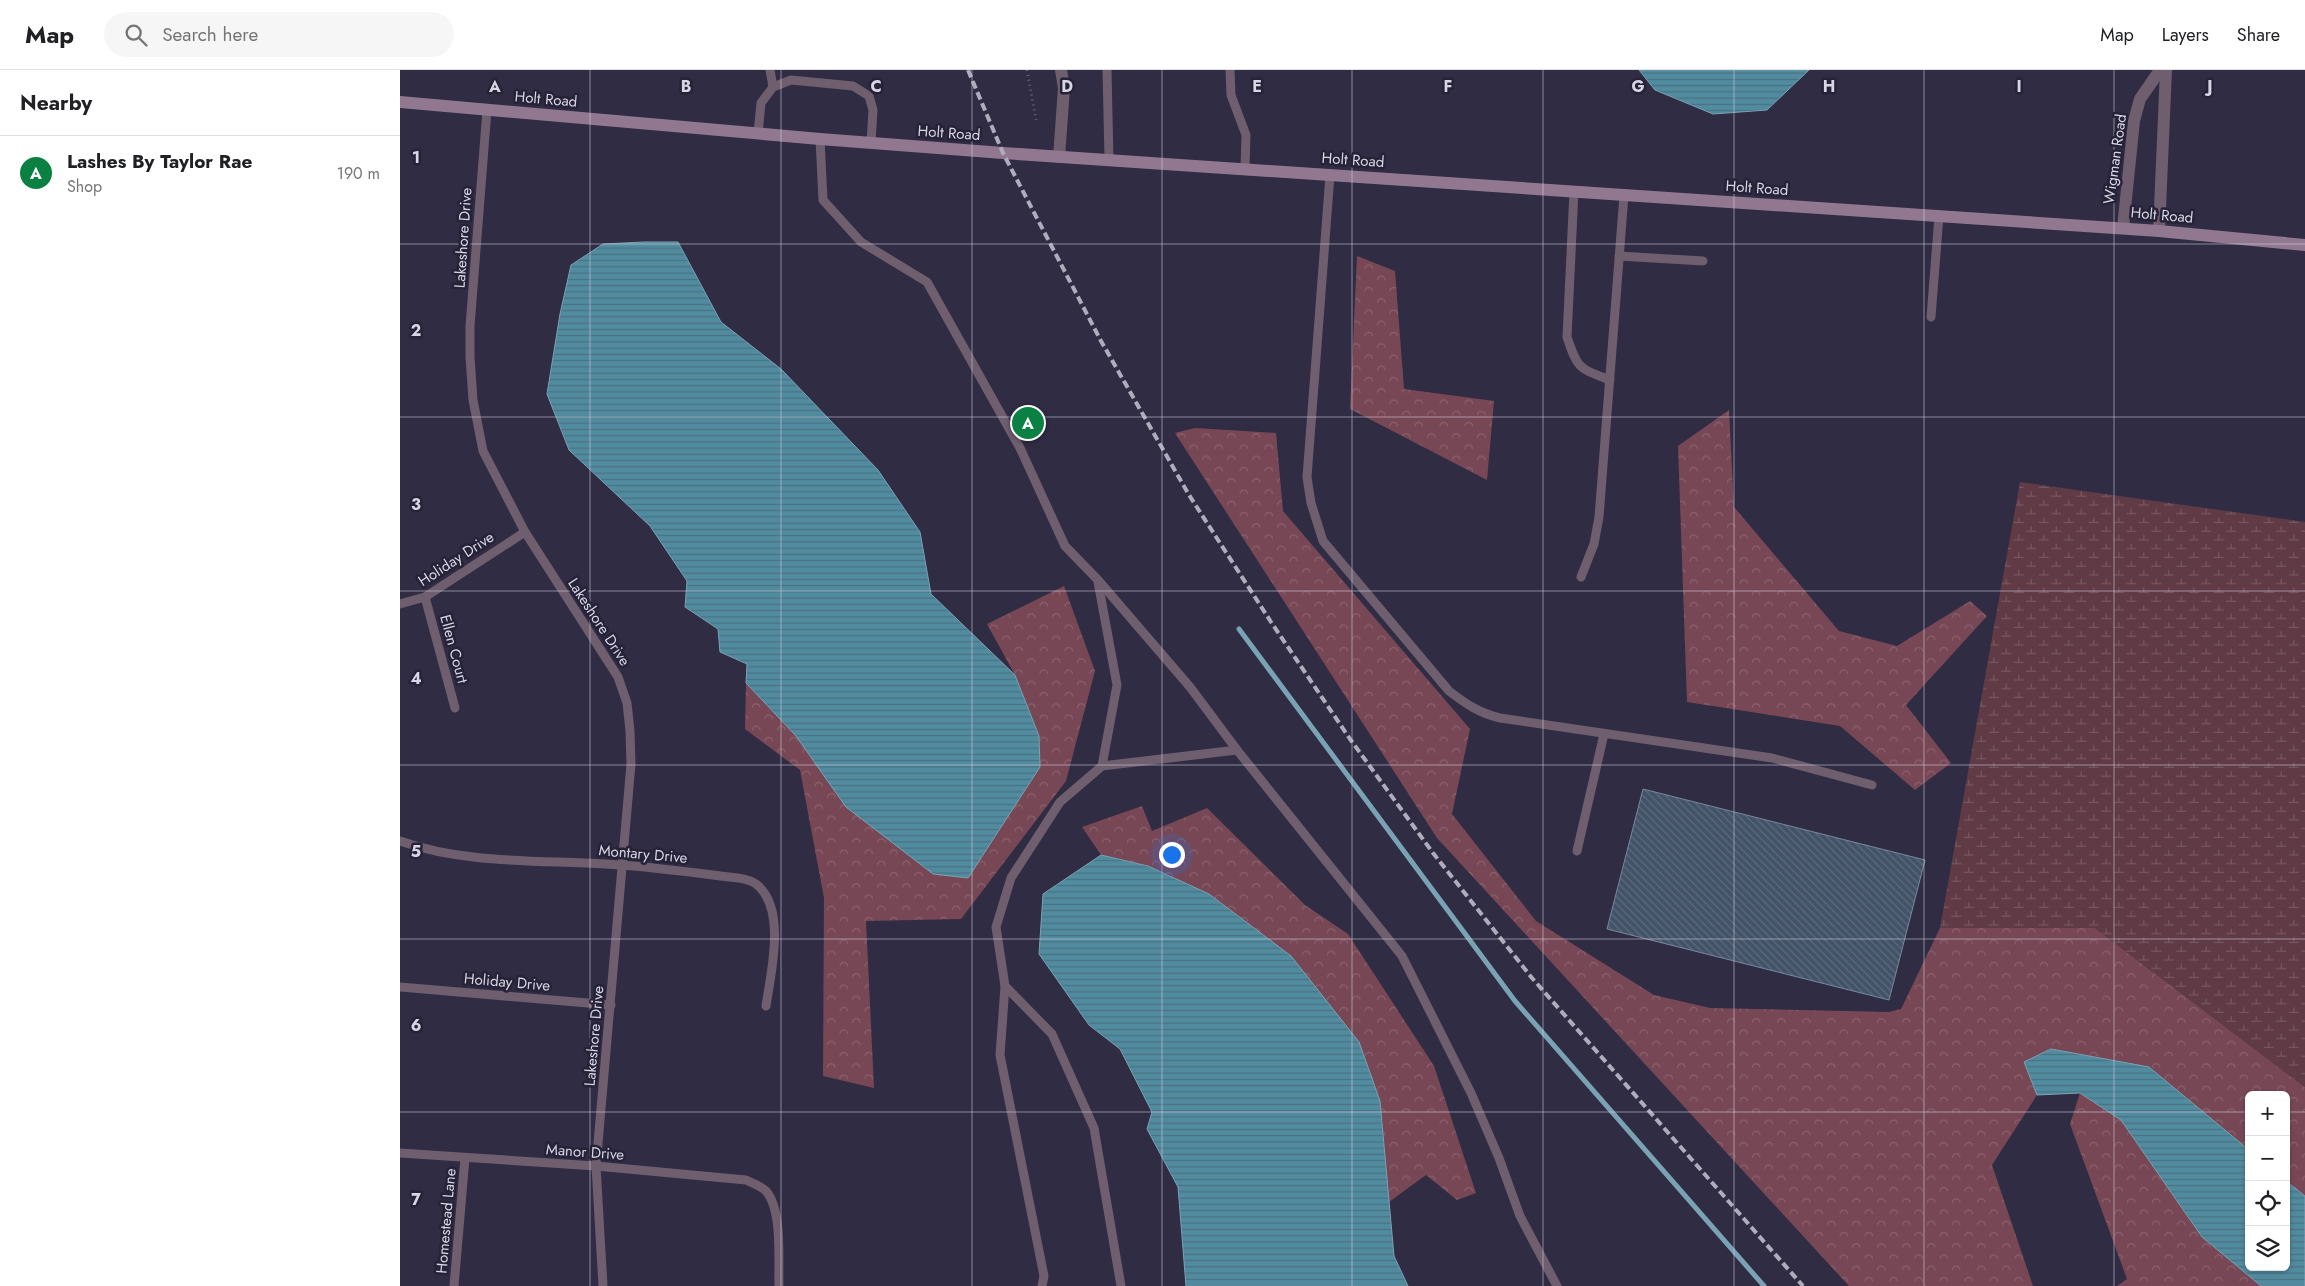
<!DOCTYPE html>
<meta charset="utf-8">
<style>
body{margin:0;font-family:Jost,sans-serif;background:#f6f6f6;color:#202124}
.controls{position:absolute;right:15px;bottom:15px;display:grid;overflow:hidden;border-radius:8px;box-shadow:0 1px 4px #0004}
.controls button{width:45px;height:45px;display:grid;place-items:center;padding:0;border:0;border-bottom:1px solid #e0e0e0;background:#fff;color:#202124;font:25px sans-serif}
.you{position:absolute;left:771px;top:784px;width:18px;height:18px;margin:-12px;border:4px solid #fff;border-radius:50%;background:#1a73e8;box-shadow:0 0 0 8px #1a73e833}
.badge{display:grid;place-items:center;width:32px;height:32px;border-radius:50%;background:#0b8043;color:#fff;font-size:16px;font-weight:700}
.pin{position:absolute;translate:-50% -50%;border:2px solid #fff;box-shadow:0 1px 5px #0006}
.list{margin:0;padding:0;list-style:none}
h2{display:flex;justify-content:space-between;align-items:center;height:65px;margin:0;padding:0 20px;font-size:21px}
h2 small{font-size:16px;font-weight:400;color:#757577}
.list li{display:grid;grid-template-columns:32px 1fr auto;gap:15px;align-items:center;box-sizing:border-box;height:75px;padding:0 20px;border-top:1px solid #e0e0e0}
.list b{display:block;font-size:19px;white-space:nowrap}
.list p{margin:0;font-size:16px;white-space:nowrap;color:#757577}
.list em{font-size:16px;font-style:normal;color:#757577}
.icon{flex:none;width:28px;height:28px;fill:none;stroke:currentColor;stroke-width:2;stroke-linecap:round;stroke-linejoin:round}
.map{position:relative;flex:none;width:1905px;height:1216px;overflow:hidden}
header{display:flex;align-items:center;gap:30px;box-sizing:border-box;height:70px;padding:0 25px;background:#fff;border-bottom:1px solid #e0e0e0}
header strong{font-size:24px}
nav{display:flex;gap:28px;margin-inline-start:auto;font-size:18px}
.search{width:350px;height:45px;background:#f6f6f6;display:flex;align-items:center;gap:12px;box-sizing:border-box;padding:0 18px;border-radius:28px;color:#757577;font-size:19px}
main{display:flex}
aside{flex:1;background:#fff}
.map>svg:first-child{display:block}
.forest{fill:url(#forest-crowns)}
.wetland{fill:url(#wetland-marsh)}
.water{fill:url(#water-rules);stroke:#79a2b4}
.lines{fill:none;stroke-linecap:round;stroke-linejoin:round}
.stream{stroke:#79a2b4;stroke-width:5}
.building{fill:url(#building-back-hatch);stroke:#7889a0}
.path{stroke:#676478;stroke-width:3;stroke-dasharray:1 4;stroke-linecap:butt}
.lane{stroke:#6e5e6e;stroke-width:9}
.street{stroke:#6e5e6e;stroke-width:12}
.secondary{stroke:#917890;stroke-width:12}
.rail{stroke:#afacbd;stroke-width:4;stroke-dasharray:8 4;stroke-linecap:butt}
.grid{fill:none;stroke:#d8d6e5;stroke-width:1;stroke-opacity:0.55}
.labels{text-anchor:middle;stroke-width:5;stroke-linejoin:round;paint-order:stroke}
.street-label{font-size:15px;fill:#d8d6e5;stroke:#262238}
.grid-label{font-size:16px;text-anchor:middle;font-weight:bold;fill:#d8d6e5;stroke:#262238;stroke-width:5;stroke-linejoin:round;paint-order:stroke}
</style>
<header>
<strong>Map</strong>
<div class="search"><svg class="icon" aria-label="search" viewBox="0 0 24 24"><circle cx="10" cy="10" r="6"/><path d="M15 15l6 6"/></svg>Search here</div>
<nav><a>Map</a><a>Layers</a><a>Share</a></nav>
</header>
<main>
<aside>
<h2>Nearby<small></small></h2>
<ul class="list">
<li><span class="badge">A</span><div><b>Lashes By Taylor Rae</b><p>Shop</p></div><em>190 m</em></li>
</ul>
</aside>
<div class="map">
<svg width="1905" height="1216" viewBox="0 0 1905 1216">
<defs>
<pattern id="forest-crowns" width="20" height="18" patternUnits="userSpaceOnUse" patternTransform="scale(1.25)"><rect width="20" height="18" fill="#784755"/><path d="M2 6a3 3 0 1 1 6 0M12 15a3 3 0 1 1 6 0" fill="none" stroke="#8a616d"/></pattern>
<pattern id="wetland-marsh" width="20" height="14" patternUnits="userSpaceOnUse" patternTransform="scale(1.25)"><rect width="20" height="14" fill="#603b46"/><path d="M1 5h8M5 5V1M11 12h8M15 12V8" fill="none" stroke="#765761"/></pattern>
<pattern id="water-rules" width="6" height="5" patternUnits="userSpaceOnUse" patternTransform="scale(1.25)"><rect width="6" height="5" fill="#508b9f"/><path d="M0 2.5h6" fill="none" stroke="#4b7180"/></pattern>
<pattern id="building-back-hatch" width="6" height="6" patternUnits="userSpaceOnUse" patternTransform="scale(1.25)"><rect width="6" height="6" fill="#425267"/><path d="M-1 5l2 2M0 0l6 6M5-1l2 2" fill="none" stroke="#5d6a7d"/></pattern>
</defs>
<rect width="100%" height="100%" fill="#302c43"/>
<g class="forest">
<polygon points="957,186 995,201 1004,319 1094,331 1087,410 950,339"/>
<polygon points="1329,340 1334,437 1439,561 1497,576 1570,531 1587,546 1506,635 1551,693 1515,720 1440,656 1287,632 1278,376"/>
<polygon points="795,358 876,363 883,441 1070,659 1052,744 1136,851 1254,925 1310,938 1489,942 1501,939 1540,858 1695,858 1905,1017 1905,1126 1886,1111 1886,1025 1849,1025 1849,1080 1749,997 1624,992 1637,1025 1592,1095 1633,1216 1449,1216 1037,768 775,363"/>
<polygon points="664,516 695,601 666,711 561,849 466,851 474,1018 423,1006 424,828 400,700 345,659 346,613 396,666 640,697 639,666 615,605 587,554"/>
<polygon points="742,736 752,761 807,738 905,835 948,864 1034,996 1076,1123 1057,1130 1026,1105 989,1132 980,1031 748,796 701,785 682,757"/>
<polygon points="1680,1023 1721,1050 1802,1167 1861,1216 1717,1216 1727,1209 1670,1054"/>
</g>
<polygon class="wetland" points="1620,412 1905,452 1905,1017 1695,858 1540,858"/>
<g class="water">
<polygon points="1239,0 1409,0 1367,40 1313,44 1255,20"/>
<polygon points="244,172 278,172 321,252 381,299 478,400 520,462 531,524 615,605 639,666 640,697 568,808 533,804 446,737 396,666 346,613 347,594 320,582 318,559 285,537 287,511 250,456 169,380 147,324 160,244 171,195 203,174"/>
<polygon points="701,785 748,796 809,824 891,886 959,972 980,1031 994,1186 1008,1216 786,1216 778,1117 747,1059 752,1042 720,979 689,955 639,884 643,824"/>
<polygon points="1651,979 1749,997 1849,1080 1849,1197 1886,1197 1886,1111 1905,1126 1905,1216 1861,1216 1802,1167 1721,1050 1680,1023 1637,1025 1624,992"/>
</g>
<g class="lines">
<polyline class="stream" points="839,559 1115,931 1364,1216"/>
</g>
<polygon class="building" points="1243,719 1525,790 1489,930 1207,859"/>
<g class="lines">
<polyline class="path" points="627,0 636,50"/>
<g class="lane">
<polyline points="370,0 373,17"/>
<polyline points="707,0 709,90"/>
<polyline points="830,0 831,25 846,65 845,99"/>
<polyline points="87,40 70,256 70,287 73,330 83,381 125,462 218,607 227,633 230,661 231,694 196,1096 203,1216"/>
<polyline points="358,64 361,33 373,17 391,10 453,16 469,26 473,40 471,73"/>
<polyline points="420,69 423,130 461,172 527,212 620,378 665,476 698,510 790,617 837,680 1002,886 1071,1023 1099,1088 1120,1146 1157,1216"/>
<path d="M930,105L907,407L911,433L923,471L1049,621C1066,634 1079,643 1100,648L1372,688L1472,715"/>
<path d="M1174,121L1167,267C1178,300 1179,298 1210,310"/>
<polyline points="1219,186 1303,191"/>
<polyline points="1531,247 1539,146"/>
<polyline points="1181,507 1194,474 1199,447 1224,125"/>
<polyline points="698,512 717,615 702,696"/>
<polyline points="25,527 55,638"/>
<polyline points="0,534 25,527 125,462"/>
<path d="M0,771C64,794 138,790 205,794C249,796 294,803 338,808C344,809 351,810 356,814C387,838 371,902 366,936"/>
<polyline points="1177,781 1204,664"/>
<polyline points="605,916 600,985 644,1206 642,1216"/>
<polyline points="0,917 211,935"/>
<path d="M0,1083L196,1096L346,1110C352,1113 361,1116 366,1121C383,1141 378,1191 379,1216"/>
<polyline points="54,1216 65,1088"/>
<polyline points="721,1216 694,1058 652,964 605,916 596,857 611,808 660,732 702,696 837,680"/>
</g>
<g class="street">
<polyline points="659,87 664,18 661,0"/>
<polyline points="1723,158 1734,51 1740,29 1760,0"/>
<polyline points="1759,161 1766,0"/>
</g>
<polyline class="secondary" points="0,32 420,69 603,83 1759,161 1905,175"/>
<polyline class="rail" points="568,0 603,83 701,271 789,425 871,552 950,669 1033,783 1132,908 1403,1216"/>
</g>
<path class="grid" d="M190,0V1216M381,0V1216M572,0V1216M762,0V1216M952,0V1216M1143,0V1216M1334,0V1216M1524,0V1216M1714,0V1216M0,174H1905M0,347H1905M0,521H1905M0,695H1905M0,869H1905M0,1042H1849M1886,1042H1905"/>
<g class="labels">
<g class="street-label">
<text transform="translate(146 29) rotate(5)" y="5">Holt Road</text>
<text transform="translate(549 63) rotate(4)" y="5">Holt Road</text>
<text transform="translate(1715 89) rotate(-82)" y="5">Wigman Road</text>
<text transform="translate(953 90) rotate(4)" y="5">Holt Road</text>
<text transform="translate(1357 118) rotate(4)" y="5">Holt Road</text>
<text transform="translate(1762 145) rotate(5)" y="5">Holt Road</text>
<text transform="translate(63 168) rotate(-86)" y="5">Lakeshore Drive</text>
<text transform="translate(56 489) rotate(-33)" y="5">Holiday Drive</text>
<text transform="translate(199 552) rotate(57)" y="5">Lakeshore Drive</text>
<text transform="translate(54 579) rotate(75)" y="5">Ellen Court</text>
<text transform="translate(243 784) rotate(5)" y="5">Montary Drive</text>
<text transform="translate(107 912) rotate(5)" y="5">Holiday Drive</text>
<text transform="translate(194 966) rotate(-85)" y="5">Lakeshore Drive</text>
<text transform="translate(185 1082) rotate(4)" y="5">Manor Drive</text>
<text transform="translate(46 1151) rotate(-85)" y="5">Homestead Lane</text>
</g>
</g>
<g class="grid-label">
<text x="95" y="22">A</text>
<text x="286" y="22">B</text>
<text x="476" y="22">C</text>
<text x="667" y="22">D</text>
<text x="857" y="22">E</text>
<text x="1048" y="22">F</text>
<text x="1238" y="22">G</text>
<text x="1429" y="22">H</text>
<text x="1619" y="22">I</text>
<text x="1810" y="22">J</text>
<text x="16" y="93">1</text>
<text x="16" y="266">2</text>
<text x="16" y="440">3</text>
<text x="16" y="614">4</text>
<text x="16" y="787">5</text>
<text x="16" y="961">6</text>
<text x="16" y="1135">7</text>
</g>
</svg>
<div class="controls">
<button>+</button>
<button>−</button>
<button><svg class="icon" aria-label="locate" viewBox="0 0 24 24"><circle cx="12" cy="12" r="6"/><path d="M12 2v4M12 18v4M2 12h4M18 12h4"/></svg></button>
<button><svg class="icon" aria-label="layers" viewBox="0 0 24 24"><path d="M12 4l9 5-9 5-9-5zM3 14l9 5 9-5"/></svg></button>
</div>
<div class="you"></div>
<div class="pin badge" style="left:628px;top:353px">A</div>
</div>
</main>
